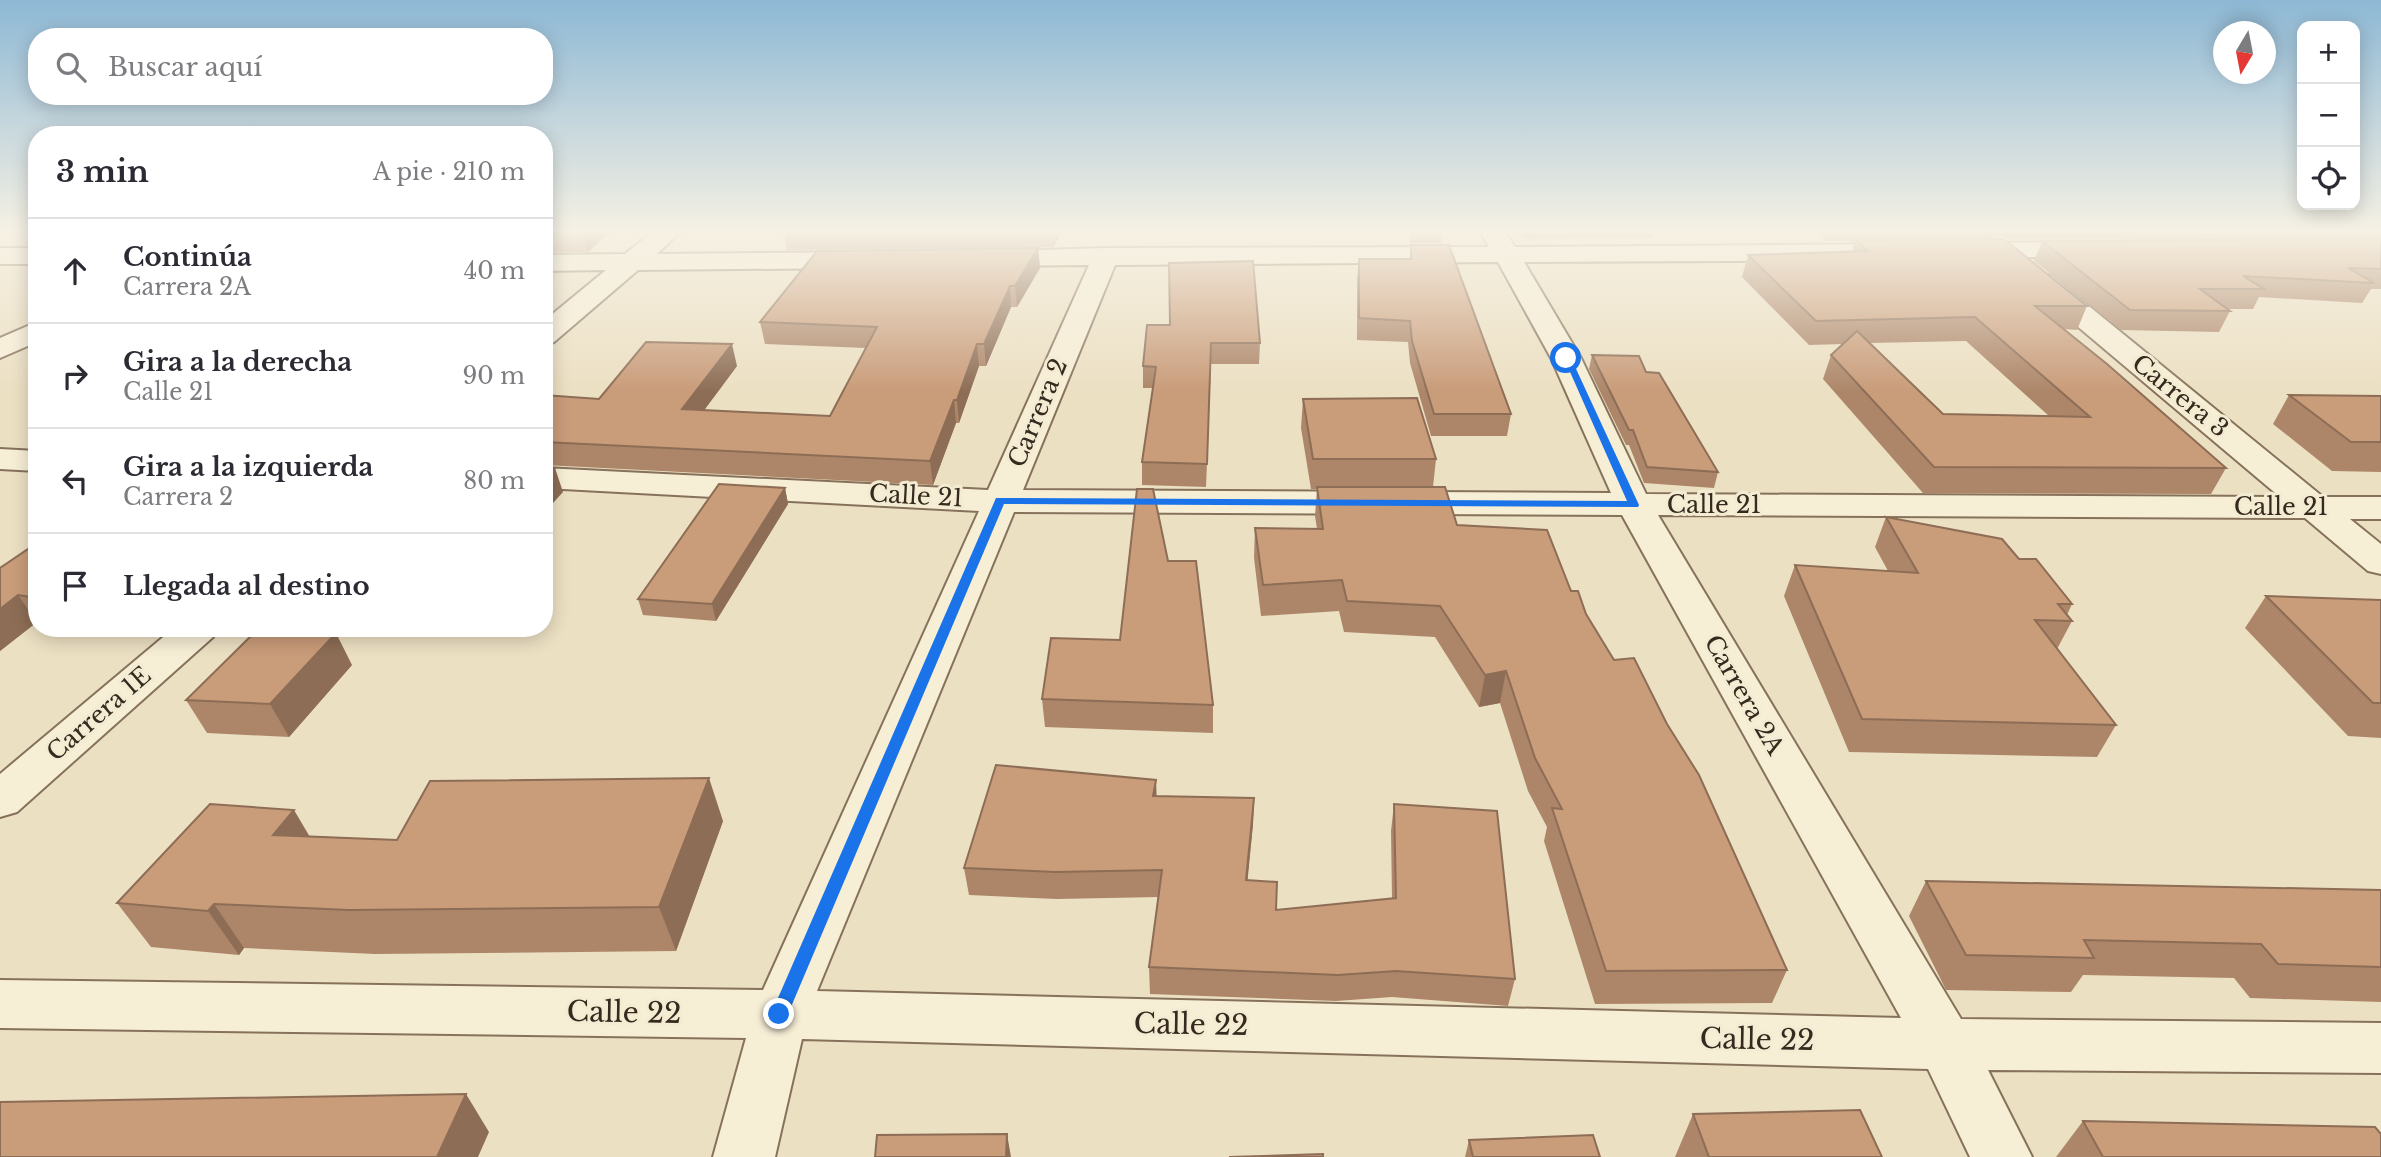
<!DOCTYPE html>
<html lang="es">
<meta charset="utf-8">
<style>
body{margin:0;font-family:"Libre Baskerville",serif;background:#f2f2f3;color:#2b2b33}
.controls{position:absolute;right:21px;top:21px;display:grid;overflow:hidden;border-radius:14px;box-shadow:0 4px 18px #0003}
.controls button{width:63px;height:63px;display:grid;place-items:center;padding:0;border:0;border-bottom:2px solid #e1e1e2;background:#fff;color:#2b2b33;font:35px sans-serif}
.compass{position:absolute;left:2213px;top:21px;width:63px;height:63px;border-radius:50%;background:#fff;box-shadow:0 4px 18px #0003;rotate:190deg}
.stop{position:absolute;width:21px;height:21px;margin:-16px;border:5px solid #1a73e8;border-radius:50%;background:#fff}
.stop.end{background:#1a73e8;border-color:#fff;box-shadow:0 2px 7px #0008}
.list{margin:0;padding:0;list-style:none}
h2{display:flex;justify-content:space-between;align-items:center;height:91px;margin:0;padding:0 28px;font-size:30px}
h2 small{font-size:23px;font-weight:400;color:#7c7c81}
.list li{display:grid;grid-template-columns:46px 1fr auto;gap:21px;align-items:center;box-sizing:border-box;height:105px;padding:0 28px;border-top:2px solid #e1e1e2}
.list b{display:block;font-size:26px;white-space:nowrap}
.list p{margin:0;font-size:23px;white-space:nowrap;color:#7c7c81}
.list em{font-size:23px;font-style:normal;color:#7c7c81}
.icon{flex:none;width:38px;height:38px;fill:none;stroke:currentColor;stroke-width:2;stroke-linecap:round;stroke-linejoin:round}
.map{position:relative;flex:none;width:2381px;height:1157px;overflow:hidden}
.search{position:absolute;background:#fff;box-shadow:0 4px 18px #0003;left:28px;top:28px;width:525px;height:77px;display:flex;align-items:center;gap:18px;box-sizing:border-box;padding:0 24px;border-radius:28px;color:#7c7c81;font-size:26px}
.panel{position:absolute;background:#fff;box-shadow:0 4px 18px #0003;left:28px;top:126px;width:525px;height:511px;border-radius:28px}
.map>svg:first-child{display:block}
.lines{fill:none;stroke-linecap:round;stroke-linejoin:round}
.street-casing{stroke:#86725b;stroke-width:4}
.street{fill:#f7eed6;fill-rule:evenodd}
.wall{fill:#ad8669;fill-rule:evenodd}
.shaded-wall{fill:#8d6d55}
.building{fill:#c99c7a;stroke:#8d6d55;stroke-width:2}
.route{fill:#1a73e8}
.labels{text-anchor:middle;stroke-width:6;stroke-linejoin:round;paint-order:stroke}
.street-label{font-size:24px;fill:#362a1e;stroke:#f4ebd3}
.near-street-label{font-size:28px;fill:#362a1e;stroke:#f4ebd3}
</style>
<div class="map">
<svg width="2381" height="1157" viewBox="0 0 2381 1157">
<rect width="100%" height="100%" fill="#ece0c3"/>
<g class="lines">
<g class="street-casing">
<g id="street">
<polygon points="655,230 682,230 657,254 861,252 870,254 874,260 870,266 861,268 638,270 554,342 544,345 544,321 606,270 544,271 544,255 625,254"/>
<path d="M1486,230H1504L1515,247L1900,244L1909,247L1913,252L1909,257L1900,260L1524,262L1581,358L1646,494L2280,497L2032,288L2029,282L2032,276L2042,274L2052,276L2323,497H2381V519H2350L2381,544V574L2368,571L2305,518L1658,515L1961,1019L2381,1023V1073L1988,1070L2032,1157H1970L1928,1069L802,1039L775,1157H713L746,1038L0,1028V980L763,990L979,511L544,488V468L988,490L1089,265L987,266L978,264L974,258L978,252L1106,248L1489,247L1482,235ZM1498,262L1551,358L1611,493L1023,490L1115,265ZM1014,512L1622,515L1901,1018L817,991Z"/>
<polygon points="2089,242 2098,245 2102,250 2098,255 1967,259 1958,256 1954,251 1958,246 1967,243"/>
<rect x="0" y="248" width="37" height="16"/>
<polygon points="37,322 37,342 0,358 0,338"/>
<polygon points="0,449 37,451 37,471 0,469"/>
<polygon points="174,628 219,628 213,637 17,812 0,817 0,774"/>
</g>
</g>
<use href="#street" class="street"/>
</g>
<g class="wall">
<polygon points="544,230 612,230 588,252 544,252"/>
<polygon points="786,230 1063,230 1053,247 787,250 784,232"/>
<polygon points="1410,230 1443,230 1441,243 1410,243"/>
<polygon points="1520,230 1654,230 1652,237 1525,239"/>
<path d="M1817,230H2381V238L2009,239L1997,235L1987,239L2087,306L2077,330L2064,329L2226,468L2211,494L1923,493L1823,379L1831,355L1843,344L1809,345L1742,277L1748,255L1852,252L1855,241H1826L1817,232ZM1966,341L2049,416L1943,414L1869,343Z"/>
<polygon points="2381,239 2381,289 2371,289 2362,303 2259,297 2253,309 2228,309 2230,311 2219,332 2121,330 2034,261 2042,241"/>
<polygon points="1411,245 1511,414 1507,436 1431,436 1410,363 1408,342 1357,340 1357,279 1359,259 1410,259"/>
<polygon points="1038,248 1040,268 1017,307 1011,307 986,366 979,366 959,423 956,423 933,485 544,465 544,395 599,399 737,366 704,410 830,416 866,348 765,344 760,322"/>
<polygon points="1147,325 1260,343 1259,364 1211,364 1206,487 1142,485 1142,462 1153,388 1143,388 1143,366"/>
<polygon points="1592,355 1646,372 1718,472 1714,488 1644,483 1629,445 1626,445 1589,369"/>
<polygon points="2289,395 2381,396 2381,472 2332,471 2273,424"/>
<polygon points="1303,399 1436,459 1433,487 1457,525 1571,591 1586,614 1787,970 1772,1003 1595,1004 1544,841 1547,827 1528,791 1500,703 1479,707 1435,637 1344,632 1339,611 1261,616 1254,558 1255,528 1317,529 1315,516 1317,489 1311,489 1301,428"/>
<polygon points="785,488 788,504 716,621 643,615 638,599"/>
<polygon points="1886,517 2019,559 2072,604 2067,615 2072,621 2057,649 2116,725 2097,757 1849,752 1784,596 1795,565 1888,571 1875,547"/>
<polygon points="37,543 37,622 0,651 0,568"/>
<polygon points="1168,561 1213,705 1213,733 1045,727 1042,699 1120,640"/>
<polygon points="2266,596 2381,600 2381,738 2348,736 2245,628"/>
<polygon points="352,665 289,737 207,733 186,700"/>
<polygon points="1157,796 1254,798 1253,824 1247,880 1276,910 1392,899 1391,831 1394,804 1515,979 1508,1006 1392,997 1336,1001 1150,994 1149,967 1158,897 1057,899 969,895 964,868"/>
<polygon points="723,821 676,951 375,954 244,948 239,955 151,947 117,903 310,836 397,840"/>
<polygon points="1926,881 2381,890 2381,1002 2250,998 2234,978 2083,975 2071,992 1946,990 1909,916"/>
<polygon points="1693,1114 1882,1157 1675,1157"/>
<polygon points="2083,1121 2381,1157 2056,1157"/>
<polygon points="1469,1140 1600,1157 1465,1157"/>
</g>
<g class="shaded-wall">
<polygon points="582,230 612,230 588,252"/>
<polygon points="1051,230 1063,230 1053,247"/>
<polygon points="1988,230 1999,230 1997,235 1984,240"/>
<polygon points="1038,248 1040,268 1017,307 1015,286"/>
<polygon points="1010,286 1011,307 986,366 984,344"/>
<polygon points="732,344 737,366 688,432 682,409"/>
<polygon points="977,344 979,366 959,423 957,400"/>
<polygon points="954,400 956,423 933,485 930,461"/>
<polygon points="555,468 563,492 544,513 544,479"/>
<polygon points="785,488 788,504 716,621 712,604"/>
<polygon points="18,595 37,622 0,651 0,609"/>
<polygon points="336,633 352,665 289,737 270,704"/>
<polygon points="1506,671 1500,703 1479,707 1485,675"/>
<polygon points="709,778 723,821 676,951 659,907"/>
<polygon points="1156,780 1157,806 1153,796"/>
<polygon points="1254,798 1253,824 1245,907 1246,880"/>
<polygon points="294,810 320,854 273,835"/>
<polygon points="214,904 244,948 239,955 208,911"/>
<polygon points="466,1094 489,1132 478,1157 437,1157"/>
<polygon points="1007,1134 1011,1157 1006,1157"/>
</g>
<g class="building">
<polygon points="786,230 949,230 784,232"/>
<polygon points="2004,239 2087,306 2035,306 2107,364 2226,468 1934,467 1831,355 1857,331 1943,414 2090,417 1975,317 1816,321 1748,255 1868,251 1856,240"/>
<polygon points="2381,239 2381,269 2348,268 2374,283 2243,276 2264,289 2200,289 2230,311 2130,310 2042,241"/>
<polygon points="1411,245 1449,245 1511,414 1434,414 1412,341 1410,321 1359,318 1359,259 1411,259"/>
<polygon points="1038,248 1015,286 1010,286 984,344 977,344 957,400 954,400 930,461 544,442 544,395 599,399 646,342 732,344 682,409 830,416 877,327 760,322 817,251"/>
<polygon points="1253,261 1260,343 1211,343 1207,464 1142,462 1156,367 1143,366 1147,325 1170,325 1169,263"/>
<polygon points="1592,355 1639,356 1646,372 1659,373 1718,472 1647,467 1633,430 1629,430"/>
<polygon points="2289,395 2381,396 2381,442 2351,442"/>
<polygon points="1417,398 1436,459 1313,459 1303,399"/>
<polygon points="544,467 555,468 544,479"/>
<polygon points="719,484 785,488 712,604 638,599"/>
<polygon points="1317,487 1445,487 1457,525 1547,530 1571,591 1578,591 1586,614 1614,660 1634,658 1667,724 1699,775 1787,970 1606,971 1552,808 1562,809 1535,758 1506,671 1485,675 1440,606 1347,601 1342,580 1263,585 1255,528 1323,529"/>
<polygon points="1137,489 1153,489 1168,561 1196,561 1213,705 1042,699 1051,638 1120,640"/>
<polygon points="1886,517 2002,539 2019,559 2036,559 2072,604 2058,604 2072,621 2035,620 2116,725 1862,719 1795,565 1918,573"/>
<polygon points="37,543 37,598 18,595 0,609 0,568"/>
<polygon points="2266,596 2381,600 2381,703 2373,703"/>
<polygon points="257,630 336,633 270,704 186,700"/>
<polygon points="996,765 1156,780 1153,796 1254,798 1246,880 1277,882 1276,910 1396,898 1394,804 1497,811 1515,979 1396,971 1338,975 1149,967 1162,870 1055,872 964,868"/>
<polygon points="709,778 659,907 349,910 214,904 208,911 117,903 210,804 294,810 273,835 397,840 430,781"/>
<polygon points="1926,881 2381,890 2381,967 2278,964 2261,944 2084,940 2094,958 1966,955"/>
<polygon points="466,1094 437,1157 0,1157 0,1102"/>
<polygon points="1860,1110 1882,1157 1709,1157 1693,1114"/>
<polygon points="2083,1121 2375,1127 2381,1134 2381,1157 2103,1157"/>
<polygon points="1007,1134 1006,1157 875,1157 877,1135"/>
<polygon points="1593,1135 1600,1157 1473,1157 1469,1140"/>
<polygon points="1323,1154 1323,1157 1229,1157"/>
</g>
<linearGradient id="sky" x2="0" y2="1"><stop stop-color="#8db8d5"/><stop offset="0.59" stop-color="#f6f1e4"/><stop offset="1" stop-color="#f6f1e4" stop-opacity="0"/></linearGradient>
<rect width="2381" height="392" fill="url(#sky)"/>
<polygon class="route" points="1563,356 1571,358 1639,505 1638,507 1004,504 788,1014 785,1019 774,1019 771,1014 996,498 1627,501"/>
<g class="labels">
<g class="street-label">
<text transform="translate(2180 396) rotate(39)" y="8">Carrera 3</text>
<text transform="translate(1038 413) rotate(-67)" y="8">Carrera 2</text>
<text transform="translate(916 496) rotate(3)" y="8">Calle 21</text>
<text x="1714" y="513">Calle 21</text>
<text x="2281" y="515">Calle 21</text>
<text transform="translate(1744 695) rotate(60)" y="8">Carrera 2A</text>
<text transform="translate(99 714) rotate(-41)" y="8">Carrera 1E</text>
</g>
<g class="near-street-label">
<text transform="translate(624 1012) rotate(1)" y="10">Calle 22</text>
<text transform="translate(1191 1024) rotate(1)" y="10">Calle 22</text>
<text transform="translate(1757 1039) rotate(1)" y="10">Calle 22</text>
</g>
</g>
</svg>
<div class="controls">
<button>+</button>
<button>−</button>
<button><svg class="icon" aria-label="locate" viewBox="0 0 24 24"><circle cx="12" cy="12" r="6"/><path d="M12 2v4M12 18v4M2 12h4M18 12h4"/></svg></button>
</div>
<svg class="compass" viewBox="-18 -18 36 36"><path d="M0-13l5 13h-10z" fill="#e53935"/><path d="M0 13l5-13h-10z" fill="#7c7c81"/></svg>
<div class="stop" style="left:1566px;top:358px"></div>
<div class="stop end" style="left:779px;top:1014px"></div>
<div class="search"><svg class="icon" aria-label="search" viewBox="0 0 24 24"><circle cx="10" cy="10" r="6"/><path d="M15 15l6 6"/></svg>Buscar aquí</div>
<section class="panel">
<h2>3 min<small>A pie · 210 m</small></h2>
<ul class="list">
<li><svg class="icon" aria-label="ahead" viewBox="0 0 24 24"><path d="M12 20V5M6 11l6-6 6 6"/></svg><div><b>Continúa</b><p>Carrera 2A</p></div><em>40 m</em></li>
<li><svg class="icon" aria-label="right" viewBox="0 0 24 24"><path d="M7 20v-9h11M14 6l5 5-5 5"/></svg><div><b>Gira a la derecha</b><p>Calle 21</p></div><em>90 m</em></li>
<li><svg class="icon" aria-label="left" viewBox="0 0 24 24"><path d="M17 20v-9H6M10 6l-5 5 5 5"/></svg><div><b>Gira a la izquierda</b><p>Carrera 2</p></div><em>80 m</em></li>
<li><svg class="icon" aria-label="arrive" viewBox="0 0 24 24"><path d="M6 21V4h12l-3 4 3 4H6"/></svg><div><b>Llegada al destino</b></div></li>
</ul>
</section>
</div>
